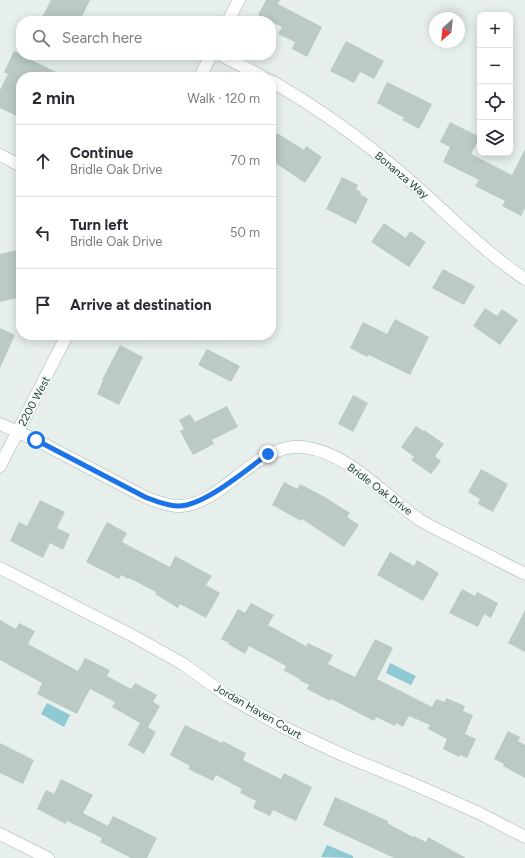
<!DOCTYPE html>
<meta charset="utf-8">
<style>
body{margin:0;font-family:Figtree,sans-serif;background:#f7f7f7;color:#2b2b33}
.controls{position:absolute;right:12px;top:12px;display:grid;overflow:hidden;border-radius:8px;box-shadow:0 2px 10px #0003}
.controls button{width:36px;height:36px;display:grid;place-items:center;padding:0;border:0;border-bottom:1px solid #e1e1e2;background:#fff;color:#2b2b33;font:20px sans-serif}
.compass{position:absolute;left:429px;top:12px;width:36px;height:36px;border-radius:50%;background:#fff;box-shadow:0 2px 10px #0003;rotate:207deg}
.stop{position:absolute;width:12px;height:12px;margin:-9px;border:3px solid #1a73e8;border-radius:50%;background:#fff}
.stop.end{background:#1a73e8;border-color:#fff;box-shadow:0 1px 4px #0008}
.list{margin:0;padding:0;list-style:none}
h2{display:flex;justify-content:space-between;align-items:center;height:52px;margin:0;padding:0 16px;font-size:17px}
h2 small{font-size:13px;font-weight:400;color:#7c7c81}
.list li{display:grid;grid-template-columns:26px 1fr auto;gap:12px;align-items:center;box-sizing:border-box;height:72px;padding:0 16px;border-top:1px solid #e1e1e2}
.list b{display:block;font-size:15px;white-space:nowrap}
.list p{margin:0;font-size:13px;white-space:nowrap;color:#7c7c81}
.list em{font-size:13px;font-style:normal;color:#7c7c81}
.icon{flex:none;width:22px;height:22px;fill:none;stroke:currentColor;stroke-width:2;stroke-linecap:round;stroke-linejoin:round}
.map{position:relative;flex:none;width:525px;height:858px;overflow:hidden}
.search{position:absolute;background:#fff;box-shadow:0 2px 10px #0003;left:16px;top:16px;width:260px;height:44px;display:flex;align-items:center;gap:10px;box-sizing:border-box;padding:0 14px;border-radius:16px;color:#7c7c81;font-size:15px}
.panel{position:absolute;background:#fff;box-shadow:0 2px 10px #0003;left:16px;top:72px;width:260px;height:268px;border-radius:16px}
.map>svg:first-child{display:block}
.water{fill:#8ec9d4}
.building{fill:#bbcac4}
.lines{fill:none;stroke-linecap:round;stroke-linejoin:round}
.minor-casing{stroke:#a8b8b2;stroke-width:13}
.minor{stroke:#fff;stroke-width:12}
.route{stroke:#1a73e8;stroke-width:5}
.labels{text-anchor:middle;stroke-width:3.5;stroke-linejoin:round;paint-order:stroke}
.street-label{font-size:11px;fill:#24423a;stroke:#f7fbf9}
</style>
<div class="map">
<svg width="525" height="858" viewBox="0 0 525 858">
<rect width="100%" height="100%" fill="#e6efeb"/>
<g class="water">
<polygon points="390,663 416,676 411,685 386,673"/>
<polygon points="47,703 70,715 64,727 41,714"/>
<polygon points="327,845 353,856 353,858 321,857"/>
</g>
<g class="building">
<polygon points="51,0 90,0 80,21 40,21"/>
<polygon points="266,0 280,0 278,4 322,27 307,57 292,49 295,42 278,34 282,27 258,15"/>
<polygon points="346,41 384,61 374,79 360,72 354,83 330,71"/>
<polygon points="21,48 21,55 67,77 21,77 21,118 0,108 0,90 8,74 4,72 14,51 18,53"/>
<polygon points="387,82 432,104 419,129 402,120 404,118 377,103"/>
<polygon points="450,122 480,137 471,154 512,175 525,149 525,208 521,216 502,206 505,201 475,186 479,180 443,162 450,147 440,142"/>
<polygon points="277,133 304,150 306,146 322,157 305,183 271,160 271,142"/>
<polygon points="342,177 358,185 356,189 361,192 360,194 368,199 356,224 326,209"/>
<polygon points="384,223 406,238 410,231 426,242 409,267 371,242"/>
<polygon points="21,249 21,297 0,302 0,254"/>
<polygon points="443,269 475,286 464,305 432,288"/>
<polygon points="485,308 497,316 502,309 518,320 500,345 473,326"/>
<polygon points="395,319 429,337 410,375 369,355 367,357 350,348 363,322 387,334"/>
<polygon points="0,328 15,335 0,368"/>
<polygon points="120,345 143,357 119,405 97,394 103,380 102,380"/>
<polygon points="207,349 240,366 231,382 198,365"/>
<polygon points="353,395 368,403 353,432 338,424"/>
<polygon points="227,406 238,427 212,440 214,444 193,455 180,431 184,429 179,420 190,414 195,422"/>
<polygon points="416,426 423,431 424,430 444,444 435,456 441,461 431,474 411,460 414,457 401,447"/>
<polygon points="481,469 508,484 493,512 478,504 480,499 468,492"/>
<polygon points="284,482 297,489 300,484 323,496 350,513 347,517 359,525 344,547 302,519 301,521 272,505"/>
<polygon points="40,500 65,512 57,528 70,534 63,550 50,543 43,558 10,541 19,522 27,526"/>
<polygon points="107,522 127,533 122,542 170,567 175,556 212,576 206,585 220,593 206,618 180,604 178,608 155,594 156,592 129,578 128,579 121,575 119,579 86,562"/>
<polygon points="390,552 414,566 417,560 439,573 423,601 377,575"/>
<polygon points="462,589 475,596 477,592 498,603 491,618 484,614 478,627 449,613"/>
<polygon points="251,603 274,615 268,625 306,646 308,643 333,655 328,664 355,677 375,639 393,648 377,679 432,707 436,699 445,702 446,698 465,706 463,711 473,715 465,734 476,739 467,758 460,755 459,757 443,749 447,739 428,729 430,725 409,716 403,727 396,723 395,726 376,717 374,721 331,699 330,701 307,689 309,685 299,680 300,679 284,671 286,666 249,646 245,654 228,644 229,643 221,639 238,609 245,613"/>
<polygon points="525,610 525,652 508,643"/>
<polygon points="0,620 16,629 19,623 35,631 28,644 78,671 85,658 110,670 107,676 131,689 135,683 157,695 153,702 160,706 148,727 156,732 144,754 128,745 140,723 112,707 115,702 90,689 77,714 37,694 42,683 0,660"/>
<polygon points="185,725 222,743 223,741 246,753 243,760 281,779 284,773 312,787 296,821 273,810 270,816 253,808 256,801 240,793 242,789 216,775 213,781 188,769 190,766 170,755"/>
<polygon points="508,731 520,737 518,741 525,745 525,778 503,766 504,764 494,759"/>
<polygon points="0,743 34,760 23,784 0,773"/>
<polygon points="61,779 93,795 83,813 108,826 113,816 157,838 147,858 131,858 100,842 102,838 67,821 66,824 37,809 46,790 54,794"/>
<polygon points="335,797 388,821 387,823 413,837 414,836 426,842 428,837 466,858 394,858 323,825"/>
</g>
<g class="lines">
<g class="minor-casing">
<g id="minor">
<polyline points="228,21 239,0"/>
<polyline points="221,55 263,77"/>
<polyline points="200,77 211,55"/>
<path d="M271,81C320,109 365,142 407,178C446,212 482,250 525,279"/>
<polyline points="0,155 21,166"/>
<path d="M0,424L36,440L145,497C155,501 166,505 177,506C221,508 255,442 303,447C350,453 383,495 420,520C433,528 447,534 460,541C482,552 503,563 525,574"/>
<polyline points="0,466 67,335"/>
<polyline points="0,568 135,637 183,664 229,697 283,727 345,756 411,783 479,813 525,837"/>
<polyline points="0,834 48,858"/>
</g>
</g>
<use href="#minor" class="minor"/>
</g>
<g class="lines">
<path class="route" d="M36,440L145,497C155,501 167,506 178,506C204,506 246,470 268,454"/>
</g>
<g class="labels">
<g class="street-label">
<text transform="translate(402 175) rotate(40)" y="4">Bonanza Way</text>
<text transform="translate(34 401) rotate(-62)" y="4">2200 West</text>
<text transform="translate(380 489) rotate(37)" y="4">Bridle Oak Drive</text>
<text transform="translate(258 711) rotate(30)" y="4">Jordan Haven Court</text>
</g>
</g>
</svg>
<div class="controls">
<button>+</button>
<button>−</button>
<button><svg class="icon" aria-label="locate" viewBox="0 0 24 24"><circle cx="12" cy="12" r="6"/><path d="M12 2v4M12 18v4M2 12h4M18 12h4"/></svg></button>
<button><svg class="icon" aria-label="layers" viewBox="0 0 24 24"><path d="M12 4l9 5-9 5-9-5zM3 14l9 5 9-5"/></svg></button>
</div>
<svg class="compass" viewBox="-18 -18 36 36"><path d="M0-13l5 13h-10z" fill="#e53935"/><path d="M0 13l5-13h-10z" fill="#7c7c81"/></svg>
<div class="stop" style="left:36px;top:440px"></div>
<div class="stop end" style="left:268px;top:454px"></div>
<div class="search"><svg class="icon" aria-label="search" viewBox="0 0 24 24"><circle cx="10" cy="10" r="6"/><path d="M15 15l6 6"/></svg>Search here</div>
<section class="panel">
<h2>2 min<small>Walk · 120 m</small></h2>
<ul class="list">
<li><svg class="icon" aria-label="ahead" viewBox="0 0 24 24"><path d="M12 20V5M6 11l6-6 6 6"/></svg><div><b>Continue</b><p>Bridle Oak Drive</p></div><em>70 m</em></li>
<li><svg class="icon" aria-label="left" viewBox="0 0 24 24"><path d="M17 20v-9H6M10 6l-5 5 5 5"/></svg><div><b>Turn left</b><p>Bridle Oak Drive</p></div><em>50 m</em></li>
<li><svg class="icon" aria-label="arrive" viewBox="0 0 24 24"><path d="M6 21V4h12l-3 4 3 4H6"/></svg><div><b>Arrive at destination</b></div></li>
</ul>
</section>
</div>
